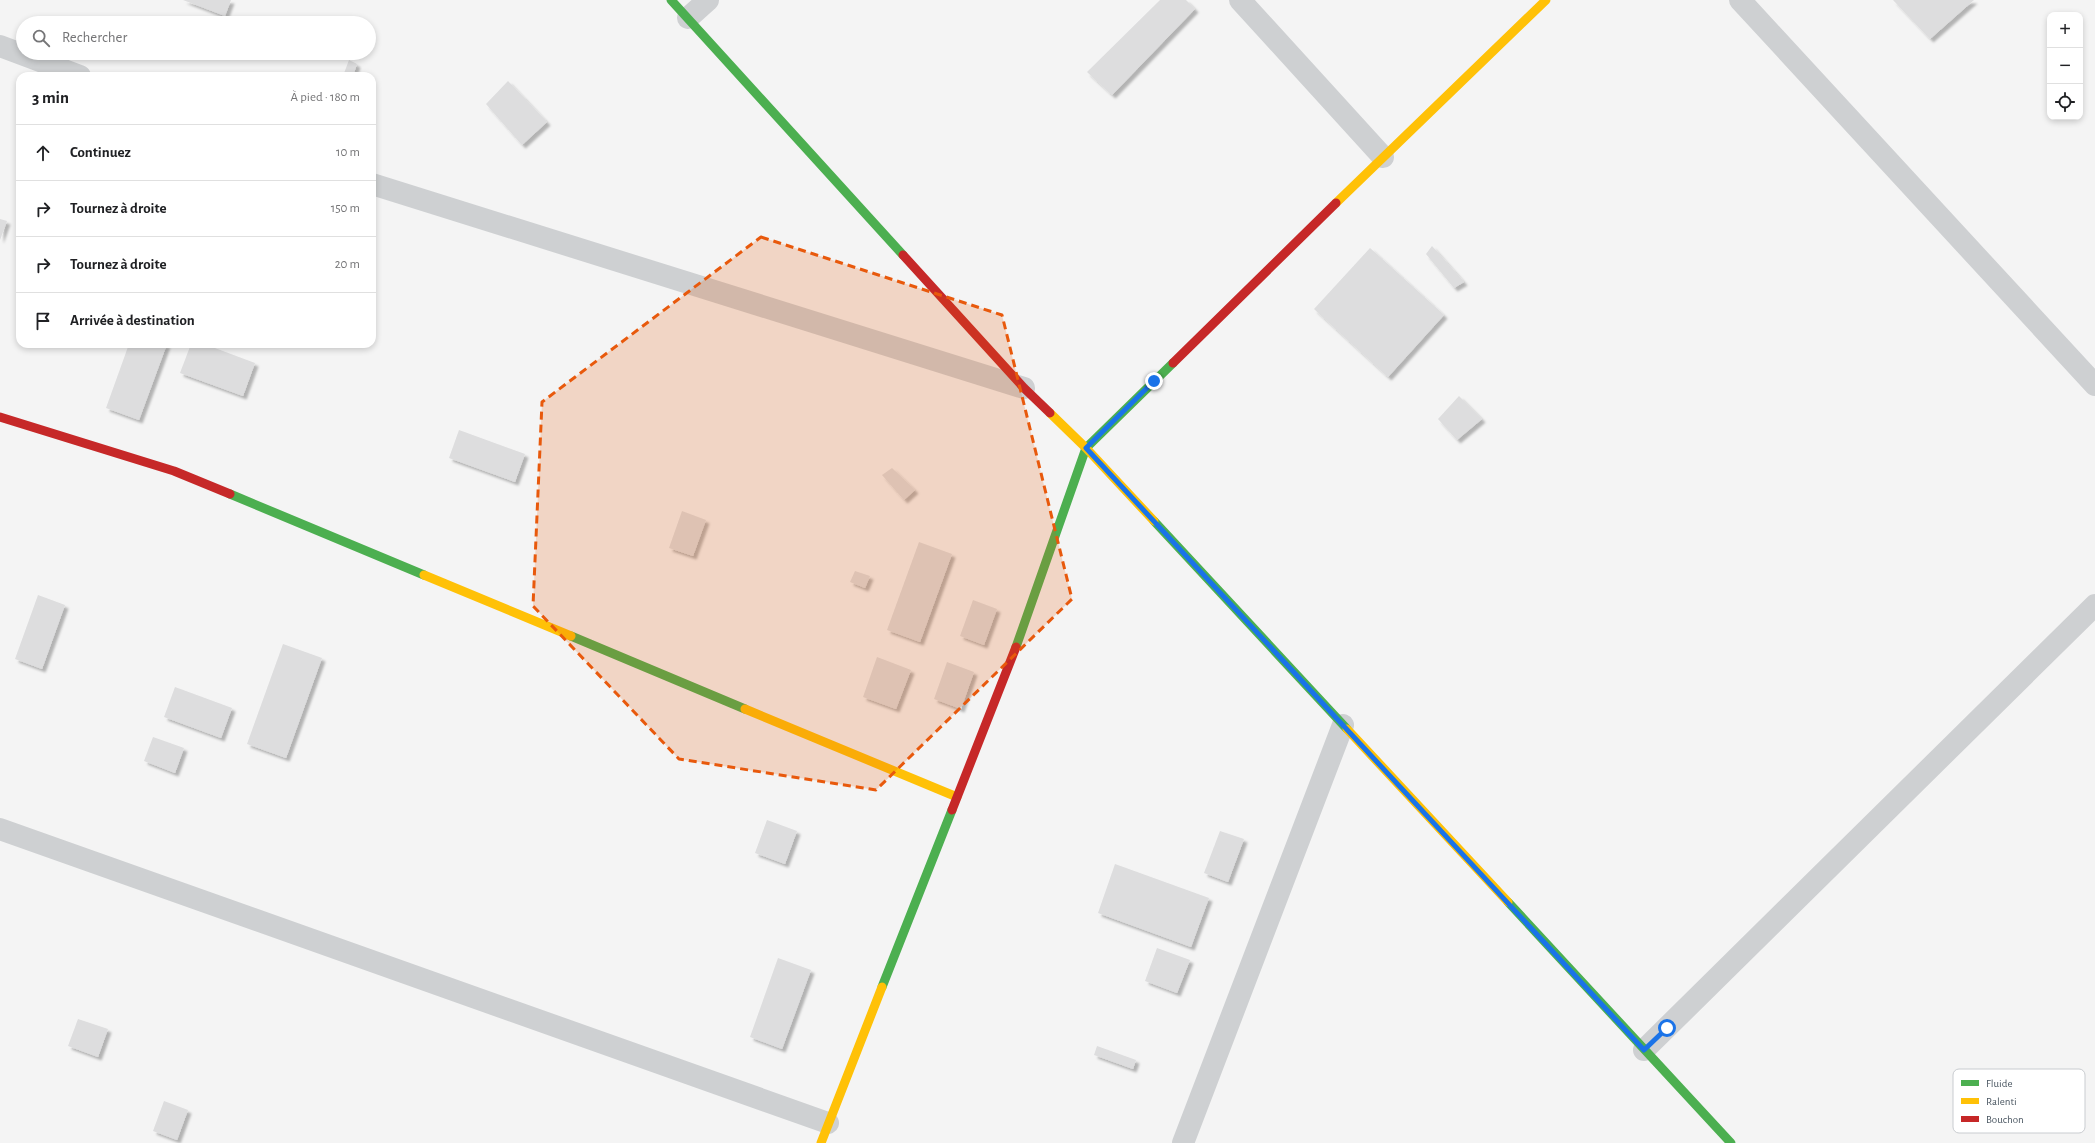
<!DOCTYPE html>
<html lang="fr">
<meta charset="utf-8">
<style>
body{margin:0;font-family:"Alegreya Sans",sans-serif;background:#f2f2f2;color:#202124}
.controls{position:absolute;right:12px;top:12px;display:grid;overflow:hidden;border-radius:8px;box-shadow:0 2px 6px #0003}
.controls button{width:36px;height:36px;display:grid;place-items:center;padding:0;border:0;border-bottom:1px solid #e0e0e0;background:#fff;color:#202124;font:20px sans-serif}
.stop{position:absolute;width:12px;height:12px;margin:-9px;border:3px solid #1a73e8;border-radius:50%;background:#fff}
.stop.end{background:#1a73e8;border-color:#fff;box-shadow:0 1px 4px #0008}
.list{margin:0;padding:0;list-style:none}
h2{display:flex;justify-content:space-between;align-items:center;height:52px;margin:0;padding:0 16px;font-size:17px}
h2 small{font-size:13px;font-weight:400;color:#757577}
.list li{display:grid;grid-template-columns:26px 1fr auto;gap:12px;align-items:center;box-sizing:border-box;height:56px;padding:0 16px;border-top:1px solid #e0e0e0}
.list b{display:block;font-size:15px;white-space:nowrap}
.list em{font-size:13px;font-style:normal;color:#757577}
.icon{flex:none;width:22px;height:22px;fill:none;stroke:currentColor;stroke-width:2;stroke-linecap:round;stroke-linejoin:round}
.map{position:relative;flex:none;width:2095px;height:1143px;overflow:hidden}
.search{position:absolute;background:#fff;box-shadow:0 2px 6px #0003;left:16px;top:16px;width:360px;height:44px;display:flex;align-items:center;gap:10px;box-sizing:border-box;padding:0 14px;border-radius:22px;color:#757577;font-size:15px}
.panel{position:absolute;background:#fff;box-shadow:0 2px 6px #0003;left:16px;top:72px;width:360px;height:276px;border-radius:12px}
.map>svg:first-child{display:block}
.building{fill:#ddddde;filter:url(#shadow)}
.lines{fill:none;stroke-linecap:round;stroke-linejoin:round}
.street{stroke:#ced0d2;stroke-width:22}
.fast{stroke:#4caf50;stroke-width:9}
.slow{stroke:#ffc107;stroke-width:9}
.jam{stroke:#c62828;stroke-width:9}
.route{stroke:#1a73e8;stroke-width:5}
.marked{fill:#e8590c;fill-opacity:0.2;stroke:#e8590c;stroke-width:3;stroke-dasharray:8 5;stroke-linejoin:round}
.key{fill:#fff;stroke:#c9ccd0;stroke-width:1}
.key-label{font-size:11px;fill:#4a5661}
</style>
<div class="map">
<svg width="2095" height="1143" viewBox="0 0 2095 1143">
<defs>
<filter id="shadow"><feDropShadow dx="3.5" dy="3.5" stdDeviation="1" flood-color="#0004"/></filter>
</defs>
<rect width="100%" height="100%" fill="#f4f4f4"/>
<g class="building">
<polygon points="183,0 231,0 225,16"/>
<polygon points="1160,0 1186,0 1195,9 1112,95 1087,72"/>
<polygon points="1893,0 1974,0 1930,39"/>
<polygon points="349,60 357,64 353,76 343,76"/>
<polygon points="508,81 547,122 522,145 486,104"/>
<polygon points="0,219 7,221 0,240"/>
<polygon points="1432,246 1464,282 1454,288 1426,254"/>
<polygon points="1370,248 1444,315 1388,377 1314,309"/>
<polygon points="129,344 167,344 139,420 106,408"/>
<polygon points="191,344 204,344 255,363 243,396 180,373"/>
<polygon points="1459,396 1482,419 1457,440 1438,419"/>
<polygon points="459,430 525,454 515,482 449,458"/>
<polygon points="892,468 915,490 904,500 882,475"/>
<polygon points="682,511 706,520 693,556 669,548"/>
<polygon points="919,542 952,554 920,642 887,630"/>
<polygon points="855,571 870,576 865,588 850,582"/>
<polygon points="38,595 65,605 42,669 15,659"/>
<polygon points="973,600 997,609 984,645 960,636"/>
<polygon points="283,644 322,658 286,758 247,744"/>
<polygon points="877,657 911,670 896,709 863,697"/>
<polygon points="947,662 974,672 961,709 934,699"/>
<polygon points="175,687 232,708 221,738 164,717"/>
<polygon points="153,737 184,748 175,773 144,761"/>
<polygon points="767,820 797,831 785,864 755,853"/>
<polygon points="1220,831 1244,839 1228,882 1204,873"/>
<polygon points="1115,864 1209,898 1191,947 1098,913"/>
<polygon points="1157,948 1190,960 1177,993 1145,981"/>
<polygon points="778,958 811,970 782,1049 750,1037"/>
<polygon points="78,1019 108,1029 98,1057 68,1046"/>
<polygon points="1097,1046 1136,1060 1133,1069 1094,1055"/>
<polygon points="164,1101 188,1110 177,1140 153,1131"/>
</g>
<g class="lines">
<g class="street">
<polyline points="1240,0 1383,157"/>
<polyline points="1740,0 2095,385"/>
<polyline points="688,18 708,0"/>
<polyline points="0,46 80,76"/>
<polyline points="372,184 1024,388"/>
<polyline points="0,829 828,1123"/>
<polyline points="1644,1050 2095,605"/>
<polyline points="1183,1143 1343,725"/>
</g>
<g class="fast">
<polyline points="671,0 903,255"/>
<polyline points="230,494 424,575"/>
<polyline points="1154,521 1347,729"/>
<polyline points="571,636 745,709"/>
<polyline points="1016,647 1086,448 1173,363"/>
<polyline points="1508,902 1731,1143"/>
<polyline points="882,987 952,810"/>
</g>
<g class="slow">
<polyline points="1336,203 1546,0"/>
<polyline points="1050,413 1086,448 1154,521"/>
<polyline points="424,575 571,636"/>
<polyline points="745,709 957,797"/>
<polyline points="1347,729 1508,902"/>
<polyline points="821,1143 882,987"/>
</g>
<g class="jam">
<polyline points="903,255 1024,388 1050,413"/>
<polyline points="1173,363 1336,203"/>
<polyline points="0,417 174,471 230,494"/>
<polyline points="952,810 1016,647"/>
</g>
</g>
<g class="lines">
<polyline class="route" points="1154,381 1086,448 1644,1050 1667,1028"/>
</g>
<path class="marked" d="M761,237L1002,315L1072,599L876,790L679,759L533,606L542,402Z"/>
<rect x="1953" y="1069" width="132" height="64" rx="6" class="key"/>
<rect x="1961" y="1080" width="18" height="6" fill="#4caf50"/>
<rect x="1961" y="1098" width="18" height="6" fill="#ffc107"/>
<rect x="1961" y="1116" width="18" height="6" fill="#c62828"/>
<g class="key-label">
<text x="1986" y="1087">Fluide</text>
<text x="1986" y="1105">Ralenti</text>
<text x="1986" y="1123">Bouchon</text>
</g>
</svg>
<div class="controls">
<button>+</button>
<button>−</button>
<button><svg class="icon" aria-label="locate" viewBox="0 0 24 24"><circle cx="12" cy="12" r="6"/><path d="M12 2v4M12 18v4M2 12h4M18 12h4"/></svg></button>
</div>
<div class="stop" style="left:1667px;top:1028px"></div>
<div class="stop end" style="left:1154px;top:381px"></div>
<div class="search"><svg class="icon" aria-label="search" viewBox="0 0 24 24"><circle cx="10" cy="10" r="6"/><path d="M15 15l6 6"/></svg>Rechercher</div>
<section class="panel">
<h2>3 min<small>À pied · 180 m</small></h2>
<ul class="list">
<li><svg class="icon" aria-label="ahead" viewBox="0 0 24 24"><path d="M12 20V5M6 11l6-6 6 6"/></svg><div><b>Continuez</b></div><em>10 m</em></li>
<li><svg class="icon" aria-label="right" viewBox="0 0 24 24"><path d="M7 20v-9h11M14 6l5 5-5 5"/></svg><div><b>Tournez à droite</b></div><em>150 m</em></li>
<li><svg class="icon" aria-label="right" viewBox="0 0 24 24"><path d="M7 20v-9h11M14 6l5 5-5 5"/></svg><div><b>Tournez à droite</b></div><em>20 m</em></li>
<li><svg class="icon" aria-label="arrive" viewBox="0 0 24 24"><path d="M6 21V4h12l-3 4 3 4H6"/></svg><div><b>Arrivée à destination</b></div></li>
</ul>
</section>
</div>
